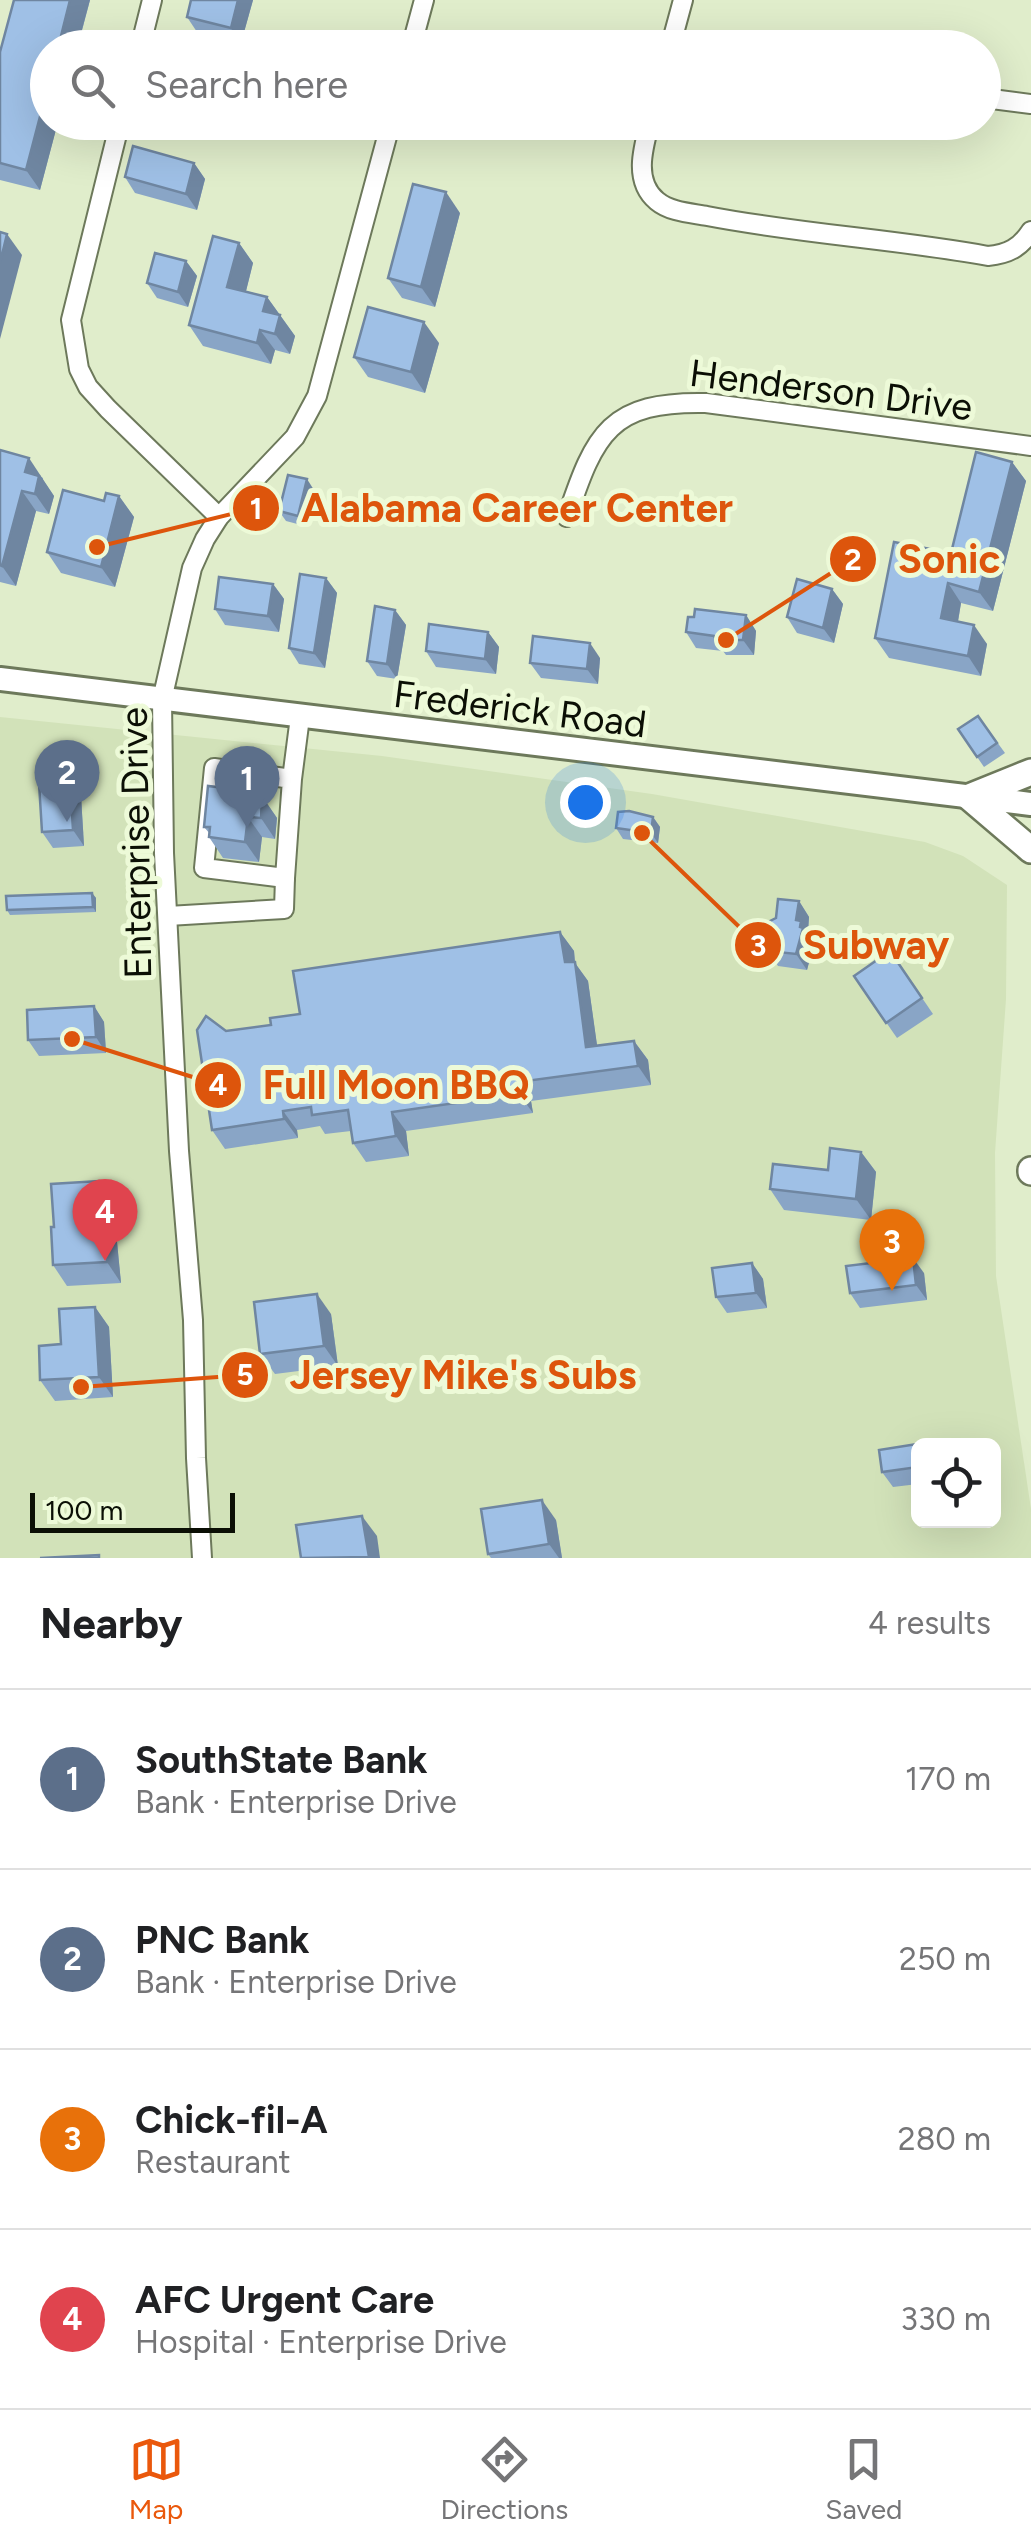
<!DOCTYPE html>
<meta charset="utf-8">
<style>
body{margin:0;font-family:Figtree,sans-serif;background:#f6f6f6;color:#202124}
.controls{position:absolute;right:30px;bottom:30px;display:grid;overflow:hidden;border-radius:15px;box-shadow:0 10px 40px #0002}
.controls button{width:90px;height:90px;display:grid;place-items:center;padding:0;border:0;border-bottom:2px solid #e0e0e0;background:#fff;color:#202124;font:50px sans-serif}
.scale{position:absolute;left:30px;bottom:25px;width:205px;box-sizing:border-box;padding-left:10px;border:5px solid #0b0f05;border-top:0;font-size:28px;line-height:35px;white-space:nowrap;color:#0b0f05;-webkit-text-stroke:8px #edfad8;paint-order:stroke}
.you{position:absolute;left:585px;top:802px;width:35px;height:35px;margin:-25px;border:8px solid #fff;border-radius:50%;background:#1a73e8;box-shadow:0 0 0 15px #1a73e833}
.badge{display:grid;place-items:center;width:65px;height:65px;border-radius:50%;background:#ea580c;color:#fff;font-size:32px;font-weight:700}
.pin{position:absolute;translate:-50% -82px;filter:drop-shadow(0 2px 5px #0008)}
.pin::after{content:'';position:absolute;top:52px;width:35px;height:30px;background:inherit;clip-path:polygon(0 0,100% 0,50% 100%)}
.list{margin:0;padding:0;list-style:none}
h2{display:flex;justify-content:space-between;align-items:center;height:130px;margin:0;padding:0 40px;font-size:42px}
h2 small{font-size:32px;font-weight:400;color:#757577}
.list li{display:grid;grid-template-columns:65px 1fr auto;gap:30px;align-items:center;box-sizing:border-box;height:180px;padding:0 40px;border-top:2px solid #e0e0e0}
.list b{display:block;font-size:38px;white-space:nowrap}
.list p{margin:0;font-size:32px;white-space:nowrap;color:#757577}
.list em{font-size:32px;font-style:normal;color:#757577}
.icon{flex:none;width:55px;height:55px;fill:none;stroke:currentColor;stroke-width:2;stroke-linecap:round;stroke-linejoin:round}
.map{position:relative;flex:none;width:1031px;height:1558px;overflow:hidden}
.search{position:absolute;background:#fff;box-shadow:0 10px 40px #0002;left:30px;right:30px;top:30px;height:110px;display:flex;align-items:center;gap:25px;box-sizing:border-box;padding:0 35px;border-radius:55px;color:#757577;font-size:38px}
.sheet{height:850px;background:#fff}
nav{display:flex;justify-content:space-around;align-items:center;box-sizing:border-box;height:140px;border-top:2px solid #e0e0e0;background:#fff;font-size:28px;color:#757577}
nav a{display:grid;justify-items:center;gap:5px}
nav .on{color:#ea580c}
.map>svg:first-child{display:block}
.built{fill:#d2e2b9;fill-rule:evenodd}
.lines{fill:none;stroke-linecap:round;stroke-linejoin:round}
.minor-casing{stroke:#6d795b;stroke-width:22}
.major-casing{stroke:#6d795b;stroke-width:28}
.highway-casing{stroke:#6d795b;stroke-width:30}
.minor{stroke:#fff;stroke-width:18}
.major{stroke:#fff;stroke-width:22}
.highway{stroke:#fff;stroke-width:25}
.wall{fill:#89a5c6}
.shaded-wall{fill:#6f86a1}
.building{fill:#9fc0e6;stroke:#6f86a1;stroke-width:2.5}
.labels{text-anchor:middle;stroke-width:10;stroke-linejoin:round;paint-order:stroke}
.street-label{font-size:38px;fill:#0b0f05;stroke:#edfad8}
.leader{fill:none;stroke:#dd550c;stroke-width:4}
.callout-dot{fill:#dd550c;stroke:#edfad8;stroke-width:4}
.mark-label{font-size:30px;text-anchor:middle;font-weight:bold;fill:#fff}
.callout-label{font-size:40px;text-anchor:middle;font-weight:bold;fill:#dd550c;stroke:#edfad8;stroke-width:10;stroke-linejoin:round;paint-order:stroke}
</style>
<div class="map">
<svg width="1031" height="1558" viewBox="0 0 1031 1558">
<rect width="100%" height="100%" fill="#e0edcb"/>
<path class="built" d="M0,717L382,756L652,794L925,842L963,856L1007,885L1006,999L995,1153L996,1276L1031,1509V1558H0ZM918,1446H994V1520H918Z"/>
<g class="lines">
<g class="minor-casing">
<g id="minor">
<polyline points="140,48 152,0"/>
<polyline points="411,48 424,0"/>
<polyline points="670,48 683,0"/>
<polyline points="984,98 1031,104"/>
<polyline points="120,122 71,320 79,369 88,387 108,409 219,517"/>
<path d="M650,122C643,148 633,181 657,201C670,212 691,213 707,216C800,234 895,239 988,256C1008,254 1020,248 1031,231"/>
<path d="M567,517C595,433 610,401 706,403L1031,446"/>
<polyline points="292,779 285,878 204,868 214,768 292,779 300,717"/>
<polyline points="168,916 284,909 285,878"/>
<polyline points="202,1558 196,1458 193,1320 179,1151 164,853 162,700 192,568 205,539 219,517 295,437 317,396 391,122"/>
</g>
</g>
<g class="major-casing">
<polyline id="major" points="0,679 1031,804"/>
</g>
<g class="highway-casing">
<g id="highway">
<polyline points="1031,772 969,797 1031,850"/>
<polyline points="1031,1170 1031,1172"/>
</g>
</g>
<use href="#minor" class="minor"/>
<use href="#major" class="major"/>
<use href="#highway" class="highway"/>
</g>
<g class="wall">
<polygon points="14,0 90,0 40,190 0,180 0,52"/>
<polygon points="191,0 253,0 241,43 197,32 187,17"/>
<polygon points="194,163 205,179 197,210 135,193 125,177"/>
<polygon points="460,213 435,307 402,298 388,278"/>
<polygon points="239,243 253,263 246,291 267,297 295,336 290,354 275,350 271,364 203,346 189,325"/>
<polygon points="186,261 197,276 188,307 157,298 147,283"/>
<polygon points="439,343 425,393 368,377 354,357"/>
<polygon points="0,450 43,478 43,480 54,496 49,514 36,511 16,586 0,582"/>
<polygon points="1012,462 1026,481 993,611 961,603 958,622 987,644 981,676 889,658 875,638 951,553"/>
<polygon points="314,490 305,526 286,521 279,511"/>
<polygon points="119,496 134,517 115,587 61,573 47,552 104,501"/>
<polygon points="326,578 337,593 325,668 299,664 289,648"/>
<polygon points="273,584 284,599 279,632 225,625 215,609"/>
<polygon points="832,589 843,604 834,643 797,633 787,617"/>
<polygon points="395,610 406,625 397,679 377,676 367,661"/>
<polygon points="746,615 756,631 754,655 726,655 723,651 696,648 686,632 694,617"/>
<polygon points="488,632 499,647 496,674 436,667 426,651"/>
<polygon points="600,658 598,684 541,678 530,663"/>
<polygon points="978,716 1005,753 984,767 958,729"/>
<polygon points="81,796 84,846 53,848 42,832"/>
<polygon points="267,801 266,803 277,818 275,839 262,837 259,862 223,858 209,837 210,834 204,827"/>
<polygon points="653,817 660,827 658,843 623,839 616,828"/>
<polygon points="92,893 96,898 96,912 10,915 7,910"/>
<polygon points="799,901 809,917 808,931 814,943 807,970 778,966 768,951 776,918"/>
<polygon points="560,932 574,951 575,963 588,981 597,1046 634,1041 648,1060 651,1085 531,1101 533,1113 406,1131 409,1156 366,1162 353,1143 351,1131 325,1134 320,1126 297,1130 298,1138 225,1149 212,1130 226,1031 271,1025 300,1014"/>
<polygon points="890,951 933,1014 897,1038 854,976"/>
<polygon points="94,1006 104,1022 106,1053 39,1056 28,1040"/>
<polygon points="861,1152 876,1172 871,1220 784,1210 770,1189 828,1170"/>
<polygon points="99,1181 113,1201 121,1283 67,1286 53,1265 54,1227"/>
<polygon points="752,1263 763,1279 767,1308 727,1313 716,1297"/>
<polygon points="924,1273 927,1300 860,1308 850,1293"/>
<polygon points="95,1307 109,1327 113,1397 55,1401 40,1380 61,1344"/>
<polygon points="331,1314 338,1366 275,1374 260,1354"/>
<polygon points="936,1441 939,1446 918,1446 918,1484 893,1487 882,1472 879,1450"/>
<polygon points="556,1520 562,1558 491,1558 488,1554"/>
</g>
<g class="shaded-wall">
<polygon points="70,0 90,0 77,48 58,48"/>
<polygon points="238,0 253,0 241,43 231,28"/>
<polygon points="48,86 48,122 58,122 40,190 26,170"/>
<polygon points="194,163 205,179 197,210 186,194"/>
<polygon points="446,192 460,213 435,307 421,287"/>
<polygon points="7,234 22,255 0,339 0,263"/>
<polygon points="239,243 253,263 242,307 227,287"/>
<polygon points="186,261 197,276 188,307 178,292"/>
<polygon points="267,297 295,336 290,354 275,334 263,311"/>
<polygon points="424,322 439,343 425,393 411,372"/>
<polygon points="260,330 275,350 271,364 257,343"/>
<polygon points="29,458 54,496 49,514 35,494 25,472"/>
<polygon points="1012,462 1026,481 993,611 979,592"/>
<polygon points="307,479 314,490 305,526 298,516"/>
<polygon points="22,491 36,511 16,586 2,566"/>
<polygon points="119,496 134,517 115,587 101,567"/>
<polygon points="326,578 337,593 325,668 314,653"/>
<polygon points="948,583 961,603 955,638 941,618"/>
<polygon points="273,584 284,599 279,632 268,616"/>
<polygon points="832,589 843,604 834,643 823,628"/>
<polygon points="395,610 406,625 397,679 387,664"/>
<polygon points="746,615 756,631 754,655 743,640"/>
<polygon points="974,625 987,644 981,676 968,656"/>
<polygon points="488,632 499,647 496,674 485,659"/>
<polygon points="590,643 600,658 598,684 587,669"/>
<polygon points="70,781 81,796 84,846 73,830"/>
<polygon points="252,781 277,818 275,839 261,818 250,796"/>
<polygon points="248,817 262,837 259,862 245,842"/>
<polygon points="653,817 660,827 658,843 651,833"/>
<polygon points="92,893 96,898 96,912 93,907"/>
<polygon points="799,901 809,917 808,931 814,943 807,970 796,954 796,920"/>
<polygon points="560,932 574,951 575,963 588,981 600,1066 586,1047 565,962"/>
<polygon points="94,1006 104,1022 106,1053 96,1037"/>
<polygon points="634,1041 648,1060 651,1085 638,1066"/>
<polygon points="518,1082 531,1101 533,1113 519,1094"/>
<polygon points="283,1111 297,1130 298,1138 284,1119"/>
<polygon points="392,1112 406,1131 409,1156 396,1136"/>
<polygon points="861,1152 876,1172 871,1220 856,1199"/>
<polygon points="99,1181 113,1201 121,1283 107,1262"/>
<polygon points="913,1258 924,1273 927,1300 916,1285"/>
<polygon points="752,1263 763,1279 767,1308 756,1293"/>
<polygon points="317,1294 331,1314 338,1366 324,1346"/>
<polygon points="95,1307 109,1327 113,1397 99,1377"/>
<polygon points="542,1500 556,1520 562,1558 559,1558 549,1544"/>
<polygon points="362,1516 377,1536 380,1558 369,1558"/>
</g>
<g class="building">
<polygon points="14,0 70,0 58,48 48,48 48,86 26,170 0,163 0,52"/>
<polygon points="191,0 238,0 231,28 187,17"/>
<polygon points="274,42 296,48 272,48"/>
<polygon points="133,146 194,163 186,194 125,177"/>
<polygon points="413,184 446,192 421,287 388,278"/>
<polygon points="0,232 7,234 0,263"/>
<polygon points="213,236 239,243 227,287 267,297 263,311 280,315 275,334 260,330 257,343 189,325"/>
<polygon points="155,253 186,261 178,292 147,283"/>
<polygon points="368,307 424,322 411,372 354,357"/>
<polygon points="0,450 29,458 25,472 39,476 35,494 22,491 2,566 0,565"/>
<polygon points="976,452 1012,462 979,592 948,583 941,618 974,625 968,656 875,638 894,542 951,553"/>
<polygon points="288,475 307,479 298,516 279,511"/>
<polygon points="63,490 104,501 106,493 119,496 101,567 47,552"/>
<polygon points="300,574 326,578 314,653 289,648"/>
<polygon points="219,577 273,584 268,616 215,609"/>
<polygon points="797,579 832,589 823,628 787,617"/>
<polygon points="375,606 395,610 387,664 367,661"/>
<polygon points="695,609 746,615 743,640 716,640 714,636 686,632 688,617 694,617"/>
<polygon points="429,624 488,632 485,659 426,651"/>
<polygon points="533,636 590,643 587,669 530,663"/>
<polygon points="978,716 997,743 977,757 958,729"/>
<polygon points="218,779 252,781 250,796 262,798 261,818 248,817 245,842 209,837 210,827 204,827 208,786 217,787"/>
<polygon points="70,781 73,830 42,832 39,783"/>
<polygon points="629,811 653,817 651,833 616,828 618,812"/>
<polygon points="92,893 93,907 7,910 6,896"/>
<polygon points="778,899 799,901 796,920 801,921 800,927 803,928 796,954 768,951 770,921 776,918"/>
<polygon points="560,932 565,962 575,962 586,1047 634,1041 638,1066 518,1082 519,1094 392,1112 396,1136 353,1143 348,1110 312,1115 311,1107 283,1111 284,1119 212,1130 197,1030 206,1016 226,1031 271,1025 270,1018 300,1014 293,971"/>
<polygon points="890,951 922,998 886,1023 854,976"/>
<polygon points="94,1006 96,1037 28,1040 27,1010"/>
<polygon points="830,1148 861,1152 856,1199 770,1189 773,1164 828,1170"/>
<polygon points="99,1181 107,1262 53,1265 51,1227 54,1227 51,1184"/>
<polygon points="913,1258 916,1285 850,1293 846,1266"/>
<polygon points="752,1263 756,1293 716,1297 712,1268"/>
<polygon points="317,1294 324,1346 260,1354 254,1302"/>
<polygon points="95,1307 99,1377 40,1380 39,1346 61,1344 59,1309"/>
<polygon points="936,1441 936,1446 918,1446 918,1467 882,1472 879,1450"/>
<polygon points="542,1500 549,1544 488,1554 481,1509"/>
<polygon points="362,1516 369,1557 301,1558 296,1525"/>
<polygon points="99,1555 99,1558 40,1558"/>
</g>
<g class="labels">
<g class="street-label">
<text transform="translate(831 390) rotate(7)" y="13">Henderson Drive</text>
<text transform="translate(520 709) rotate(7)" y="13">Frederick Road</text>
<text transform="translate(136 843) rotate(-91)" y="13">Enterprise Drive</text>
</g>
</g>
<path class="leader" d="M97 547L256 508M726 640L853 559M642 833L758 945M72 1039L218 1085M81 1387L245 1375"/>
<g class="callout-dot">
<circle cx="97" cy="547" r="10"/>
<circle cx="726" cy="640" r="10"/>
<circle cx="642" cy="833" r="10"/>
<circle cx="72" cy="1039" r="10"/>
<circle cx="81" cy="1387" r="10"/>
<circle cx="256" cy="508" r="25"/>
<circle cx="853" cy="559" r="25"/>
<circle cx="758" cy="945" r="25"/>
<circle cx="218" cy="1085" r="25"/>
<circle cx="245" cy="1375" r="25"/>
</g>
<g class="mark-label">
<text x="256" y="519">1</text>
<text x="853" y="570">2</text>
<text x="758" y="956">3</text>
<text x="218" y="1095">4</text>
<text x="245" y="1385">5</text>
</g>
<g class="callout-label">
<text x="517" y="522">Alabama Career Center</text>
<text x="949" y="573">Sonic</text>
<text x="876" y="959">Subway</text>
<text x="396" y="1099">Full Moon BBQ</text>
<text x="463" y="1389">Jersey Mike's Subs</text>
</g>
</svg>
<div class="controls">
<button><svg class="icon" aria-label="locate" viewBox="0 0 24 24"><circle cx="12" cy="12" r="6"/><path d="M12 2v4M12 18v4M2 12h4M18 12h4"/></svg></button>
</div>
<div class="scale">100 m</div>
<div class="you"></div>
<div class="pin badge" style="left:247px;top:828px;background:#5c6f8a">1</div>
<div class="pin badge" style="left:67px;top:822px;background:#5c6f8a">2</div>
<div class="pin badge" style="left:892px;top:1291px;background:#e8710a">3</div>
<div class="pin badge" style="left:105px;top:1261px;background:#e0444e">4</div>
<div class="search"><svg class="icon" aria-label="search" viewBox="0 0 24 24"><circle cx="10" cy="10" r="6"/><path d="M15 15l6 6"/></svg>Search here</div>
</div>
<section class="sheet">
<h2>Nearby<small>4 results</small></h2>
<ul class="list">
<li><span class="badge" style="background:#5c6f8a">1</span><div><b>SouthState Bank</b><p>Bank · Enterprise Drive</p></div><em>170 m</em></li>
<li><span class="badge" style="background:#5c6f8a">2</span><div><b>PNC Bank</b><p>Bank · Enterprise Drive</p></div><em>250 m</em></li>
<li><span class="badge" style="background:#e8710a">3</span><div><b>Chick-fil-A</b><p>Restaurant</p></div><em>280 m</em></li>
<li><span class="badge" style="background:#e0444e">4</span><div><b>AFC Urgent Care</b><p>Hospital · Enterprise Drive</p></div><em>330 m</em></li>
</ul>
</section>
<nav>
<a class="on"><svg class="icon" aria-label="map" viewBox="0 0 24 24"><path d="M3 6l6-2 6 2 6-2v14l-6 2-6-2-6 2zM9 4v14M15 6v14"/></svg>Map</a>
<a><svg class="icon" aria-label="directions" viewBox="0 0 24 24"><path d="M12 3l9 9-9 9-9-9zM9 14v-3h6M13 9l2 2-2 2"/></svg>Directions</a>
<a><svg class="icon" aria-label="saved" viewBox="0 0 24 24"><path d="M7 4h10v16l-5-4-5 4z"/></svg>Saved</a>
</nav>
